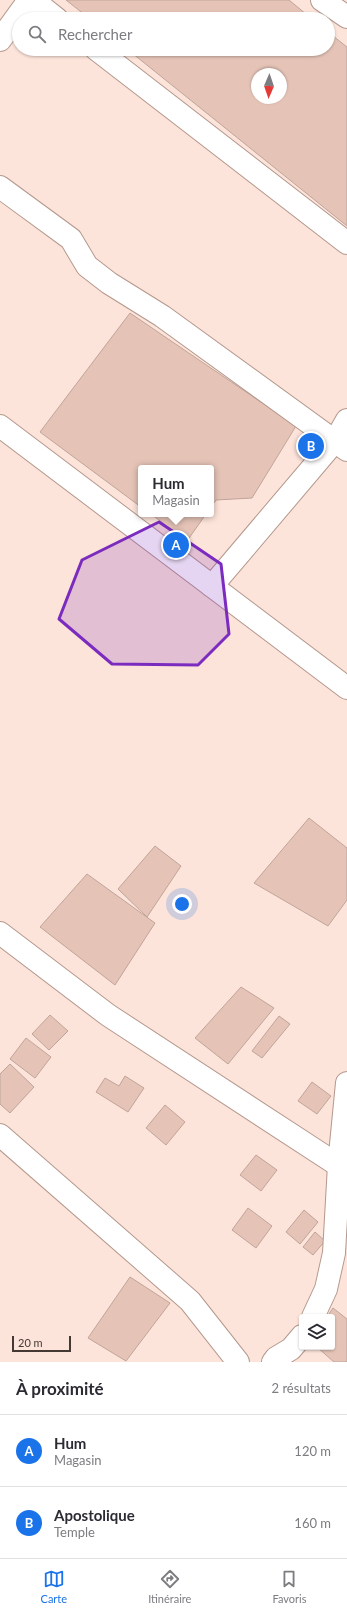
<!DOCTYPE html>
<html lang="fr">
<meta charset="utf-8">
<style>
body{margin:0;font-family:Lato,sans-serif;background:#f2f2f3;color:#2b2b33}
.controls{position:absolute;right:12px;bottom:12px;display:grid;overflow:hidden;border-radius:4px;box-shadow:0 1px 3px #0004}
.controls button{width:36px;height:36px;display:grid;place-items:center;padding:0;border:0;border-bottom:1px solid #e1e1e2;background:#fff;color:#2b2b33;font:20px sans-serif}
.compass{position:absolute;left:251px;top:68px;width:36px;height:36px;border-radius:50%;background:#fff;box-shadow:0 1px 3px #0004;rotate:182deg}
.scale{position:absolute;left:12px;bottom:10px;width:59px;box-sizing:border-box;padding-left:4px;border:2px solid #443834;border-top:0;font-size:11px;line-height:14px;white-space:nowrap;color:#443834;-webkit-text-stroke:3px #fde4da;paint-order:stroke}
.you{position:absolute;left:182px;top:904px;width:14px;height:14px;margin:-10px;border:3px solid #fff;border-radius:50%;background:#1a73e8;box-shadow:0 0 0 6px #1a73e833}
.badge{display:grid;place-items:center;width:26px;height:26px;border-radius:50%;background:#1a73e8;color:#fff;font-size:13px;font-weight:700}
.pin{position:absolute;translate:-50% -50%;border:2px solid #fff;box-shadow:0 1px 4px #0006}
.popup{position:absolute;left:138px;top:465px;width:76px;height:52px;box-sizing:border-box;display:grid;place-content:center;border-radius:4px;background:#fff;filter:drop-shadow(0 1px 3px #0005);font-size:13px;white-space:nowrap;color:#7c7c81}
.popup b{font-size:15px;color:#2b2b33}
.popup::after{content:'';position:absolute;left:50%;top:100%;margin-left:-8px;border:8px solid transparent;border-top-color:#fff}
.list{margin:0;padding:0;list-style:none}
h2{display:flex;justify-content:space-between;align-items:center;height:52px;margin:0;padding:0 16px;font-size:17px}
h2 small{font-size:13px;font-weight:400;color:#7c7c81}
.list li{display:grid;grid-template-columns:26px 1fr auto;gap:12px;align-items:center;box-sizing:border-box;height:72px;padding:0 16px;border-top:1px solid #e1e1e2}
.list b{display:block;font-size:15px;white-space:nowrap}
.list p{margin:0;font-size:13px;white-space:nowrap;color:#7c7c81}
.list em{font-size:13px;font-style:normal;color:#7c7c81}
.icon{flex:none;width:22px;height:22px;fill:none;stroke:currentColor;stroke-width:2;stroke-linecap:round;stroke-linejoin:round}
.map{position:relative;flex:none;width:347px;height:1362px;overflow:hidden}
.search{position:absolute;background:#fff;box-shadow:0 1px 3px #0004;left:12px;right:12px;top:12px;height:44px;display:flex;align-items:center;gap:10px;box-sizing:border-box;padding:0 14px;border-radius:22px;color:#7c7c81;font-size:15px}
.sheet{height:196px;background:#fff}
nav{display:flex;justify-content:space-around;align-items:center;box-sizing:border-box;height:56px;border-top:1px solid #e1e1e2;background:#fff;font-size:11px;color:#7c7c81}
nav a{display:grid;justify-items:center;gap:2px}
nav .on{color:#1a73e8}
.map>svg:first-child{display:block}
.building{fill:#e5c4b7;stroke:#c1a499;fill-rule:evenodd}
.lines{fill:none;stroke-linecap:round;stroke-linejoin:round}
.minor-casing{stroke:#b4988d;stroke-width:24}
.minor{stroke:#fff;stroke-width:22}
.marked{fill:#7b2cbf;fill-opacity:0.2;stroke:#7b2cbf;stroke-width:3;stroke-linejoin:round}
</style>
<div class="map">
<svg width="347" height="1362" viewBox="0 0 347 1362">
<rect width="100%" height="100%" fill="#fde4da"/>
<g class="building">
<polygon points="66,0 289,0 312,19 90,19"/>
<path d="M328,32L347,47V226L127,49H328ZM257,74H281V98H257Z"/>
<polygon points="130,313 296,426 252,498 216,500 211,507 211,468 141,468 141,507 40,432"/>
<polygon points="151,514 206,514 187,541"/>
<polygon points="309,818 347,848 347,900 328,926 254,883"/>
<polygon points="155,846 181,866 147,917 118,889"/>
<polygon points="87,874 155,923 115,985 40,927"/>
<polygon points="241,987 274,1008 228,1064 195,1038"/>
<polygon points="50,1015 68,1031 49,1050 32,1034"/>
<polygon points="279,1016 290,1024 262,1058 252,1051"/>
<polygon points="26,1038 51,1057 35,1078 10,1059"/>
<polygon points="10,1064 34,1087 10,1113 0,1104 0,1074"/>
<polygon points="125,1076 144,1088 128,1112 96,1092 105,1078 119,1086"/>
<polygon points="312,1082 331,1096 317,1114 298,1101"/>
<polygon points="165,1105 185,1122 166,1145 146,1128"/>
<polygon points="256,1155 277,1170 261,1191 240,1175"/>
<polygon points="248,1208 272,1226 256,1248 232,1230"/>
<polygon points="304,1210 318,1222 300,1244 286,1232"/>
<polygon points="315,1232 325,1241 313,1255 303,1247"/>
<polygon points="130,1277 170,1303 126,1361 88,1338"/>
<polygon points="333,1308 347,1319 347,1362 334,1362 317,1347 332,1347 332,1317 327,1317"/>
</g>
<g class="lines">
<g class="minor-casing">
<g id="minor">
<polyline points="33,0 57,19"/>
<polyline points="322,0 347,17"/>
<polyline points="0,40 29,0"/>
<polyline points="96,49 347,243"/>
<polyline points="0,187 71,239 87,266 109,283 162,316 347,450"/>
<polyline points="0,426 347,688"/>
<polyline points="212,586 335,441 347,420"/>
<polyline points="0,933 108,1015 347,1171"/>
<polyline points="0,1135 190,1301 238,1362"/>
<polyline points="313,1317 326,1289 334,1253 339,1165 347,1083"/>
<polyline points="273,1362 276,1358 291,1349 302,1336"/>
</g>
</g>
<use href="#minor" class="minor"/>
</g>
<path class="marked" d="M159,522L221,564L229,634L198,665L112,664L59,619L82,560Z"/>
</svg>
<div class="controls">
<button><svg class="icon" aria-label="layers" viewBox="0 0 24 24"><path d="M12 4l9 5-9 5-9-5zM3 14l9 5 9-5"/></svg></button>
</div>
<svg class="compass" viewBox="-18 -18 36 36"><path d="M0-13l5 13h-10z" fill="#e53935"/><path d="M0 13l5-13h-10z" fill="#7c7c81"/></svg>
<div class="scale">20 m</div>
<div class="you"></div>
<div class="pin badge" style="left:176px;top:545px">A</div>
<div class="popup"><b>Hum</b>Magasin</div>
<div class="pin badge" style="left:311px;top:446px">B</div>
<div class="search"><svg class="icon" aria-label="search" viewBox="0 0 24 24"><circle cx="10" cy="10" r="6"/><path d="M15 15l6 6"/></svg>Rechercher</div>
</div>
<section class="sheet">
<h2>À proximité<small>2 résultats</small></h2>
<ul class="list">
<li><span class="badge">A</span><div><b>Hum</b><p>Magasin</p></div><em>120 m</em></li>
<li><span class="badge">B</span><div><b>Apostolique</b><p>Temple</p></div><em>160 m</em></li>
</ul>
</section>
<nav>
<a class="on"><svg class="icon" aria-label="map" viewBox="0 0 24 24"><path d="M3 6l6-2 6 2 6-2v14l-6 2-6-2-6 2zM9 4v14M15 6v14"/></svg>Carte</a>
<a><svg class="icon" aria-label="directions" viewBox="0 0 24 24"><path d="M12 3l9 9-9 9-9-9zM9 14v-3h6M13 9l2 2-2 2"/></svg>Itinéraire</a>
<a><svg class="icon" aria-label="saved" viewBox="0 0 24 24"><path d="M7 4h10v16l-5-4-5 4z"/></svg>Favoris</a>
</nav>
